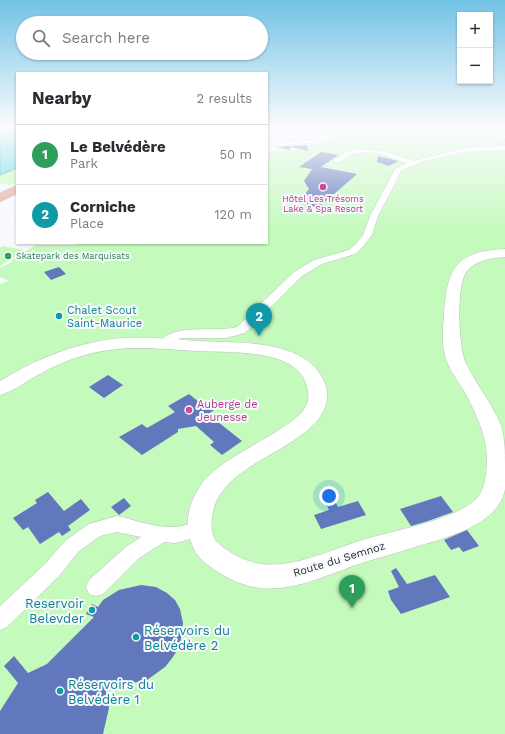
<!DOCTYPE html>
<meta charset="utf-8">
<style>
body{margin:0;font-family:"Work Sans",sans-serif;background:#f2f2f3;color:#2b2b33}
.controls{position:absolute;right:12px;top:12px;display:grid;overflow:hidden;border-radius:0px;box-shadow:0 1px 3px #0004}
.controls button{width:36px;height:36px;display:grid;place-items:center;padding:0;border:0;border-bottom:1px solid #e1e1e2;background:#fff;color:#2b2b33;font:20px sans-serif}
.you{position:absolute;left:329px;top:496px;width:14px;height:14px;margin:-10px;border:3px solid #fff;border-radius:50%;background:#1a73e8;box-shadow:0 0 0 6px #1a73e833}
.badge{display:grid;place-items:center;width:26px;height:26px;border-radius:50%;background:#111827;color:#fff;font-size:13px;font-weight:700}
.pin{position:absolute;translate:-50% -33px;filter:drop-shadow(0 1px 2px #0008)}
.pin::after{content:'';position:absolute;top:21px;width:14px;height:12px;background:inherit;clip-path:polygon(0 0,100% 0,50% 100%)}
.list{margin:0;padding:0;list-style:none}
h2{display:flex;justify-content:space-between;align-items:center;height:52px;margin:0;padding:0 16px;font-size:17px}
h2 small{font-size:13px;font-weight:400;color:#7c7c81}
.list li{display:grid;grid-template-columns:26px 1fr auto;gap:12px;align-items:center;box-sizing:border-box;height:60px;padding:0 16px;border-top:1px solid #e1e1e2}
.list b{display:block;font-size:15px;white-space:nowrap}
.list p{margin:0;font-size:13px;white-space:nowrap;color:#7c7c81}
.list em{font-size:13px;font-style:normal;color:#7c7c81}
.icon{flex:none;width:22px;height:22px;fill:none;stroke:currentColor;stroke-width:2;stroke-linecap:round;stroke-linejoin:round}
.map{position:relative;flex:none;width:505px;height:734px;overflow:hidden}
.search{position:absolute;background:#fff;box-shadow:0 1px 3px #0004;left:16px;top:16px;width:252px;height:44px;display:flex;align-items:center;gap:10px;box-sizing:border-box;padding:0 14px;border-radius:22px;color:#7c7c81;font-size:15px}
.panel{position:absolute;background:#fff;box-shadow:0 1px 3px #0004;left:16px;top:72px;width:252px;height:172px;border-radius:0px}
.map>svg:first-child{display:block}
.green{fill:#c5fabd}
.water{fill:#60d8e0;stroke:#50a4aa}
.building{fill:#6278bc}
.lines{fill:none;stroke-linecap:round;stroke-linejoin:round}
.street-casing{stroke:#bebfc3;stroke-width:1}
.secondary-casing{stroke:#bebfc3;stroke-width:1}
.primary-casing{stroke:#d5d5d5;stroke-width:1}
.street{fill:#fff;fill-rule:evenodd}
.secondary{fill:#fff;fill-rule:evenodd}
.primary{fill:#e8ada4;fill-rule:evenodd}
.hotel-dot{fill:#d1479c;stroke:#f7f9fd;stroke-width:1.5}
.leisure-dot{fill:#2e9e5b;stroke:#f7f9fd;stroke-width:1.5}
.culture-dot{fill:#0f9aa8;stroke:#f7f9fd;stroke-width:1.5}
.labels{text-anchor:middle;stroke-width:4;stroke-linejoin:round;paint-order:stroke}
.far-hotel-label{font-size:9px;fill:#b23c85;stroke:#f7f9fd}
.far-leisure-label{font-size:9px;fill:#27864d;stroke:#f7f9fd;text-anchor:start}
.culture-label{font-size:11px;fill:#0d838f;stroke:#f7f9fd;text-anchor:start}
.hotel-label{font-size:11px;fill:#b23c85;stroke:#f7f9fd;text-anchor:start}
.street-label{font-size:11px;fill:#2b2b2d;stroke:#f7f9fd}
.near-culture-label{font-size:13px;fill:#0d838f;stroke:#f7f9fd;text-anchor:start}
</style>
<div class="map">
<svg width="505" height="734" viewBox="0 0 505 734">
<rect width="100%" height="100%" fill="#f7f9fd"/>
<g class="green">
<polygon points="305,128 505,128 505,734 0,734 0,284 9,281 0,277 0,268 12,262 13,259 35,245 75,245 81,243 267,243 267,153 290,150 335,139 334,137 323,136 323,134"/>
<polygon points="17,168 17,182 11,185 0,183 0,175"/>
<path d="M2,246C11,248 17,248 25,250L0,266V248Z"/>
</g>
<polygon class="water" points="0,128 17,128 17,168 0,175"/>
<g class="building">
<polygon points="306,145 309,151 290,147 290,150 276,147"/>
<polygon points="321,152 338,155 321,167 357,174 318,208 302,202 314,197 304,195 309,189 304,181 312,169 299,167"/>
<polygon points="378,156 387,158 398,161 389,166 377,162"/>
<polygon points="59,267 66,274 51,280 44,272"/>
<polygon points="108,375 123,385 104,398 89,387"/>
<polygon points="189,394 204,406 208,403 216,409 208,414 242,441 222,455 210,445 214,442 196,426 178,429 178,432 142,455 119,437 142,424 147,428 175,412 168,406"/>
<polygon points="48,492 64,511 81,499 90,510 68,526 71,530 62,536 59,532 40,544 28,527 23,530 13,518 37,503 35,500"/>
<polygon points="441,496 453,512 428,521 411,526 400,509"/>
<polygon points="124,498 131,506 119,515 111,507"/>
<polygon points="334,499 338,507 358,501 366,515 321,529 314,515 329,510 325,501"/>
<polygon points="467,530 479,546 463,552 459,547 451,550 444,540"/>
<polygon points="396,568 407,584 435,575 450,597 401,614 391,600 388,591 399,587 391,571"/>
<polygon points="141,585 156,587 167,593 175,600 180,609 183,623 180,645 173,657 165,667 147,680 128,684 103,682 108,698 109,708 103,734 0,734 0,711 18,683 4,666 14,656 28,673 47,664 94,617 86,614 92,604 98,607 103,600 119,590"/>
</g>
<g class="lines">
<g class="street-casing">
<g id="street">
<polygon points="468,128 480,128 505,135 505,139"/>
<polygon points="313,140 316,142 315,143 267,146 267,142"/>
<path d="M505,146V150L464,152L425,161L402,170L378,216L372,235L362,248L355,254L322,264L302,276L245,333L226,338H181L165,347L161,346L159,343C173,322 214,333 237,327L294,272L314,260L349,250L356,244L363,235L370,216L395,169L407,163C391,157 370,149 354,154C347,156 341,164 334,162V160L346,152L357,149L382,151L413,161L464,148Z"/>
<path d="M117,516C135,520 156,528 175,527C186,526 195,521 205,525L208,530L205,535L175,543L164,542L139,558L103,594L96,596L89,594L86,587L89,580L127,546L141,537L117,532L100,536L78,552L59,576L7,627L0,630V606L45,564L66,540L89,524Z"/>
</g>
</g>
<g class="secondary-casing">
<path id="secondary" d="M505,249V257C492,258 476,260 467,271C456,284 458,348 466,363C476,385 492,403 501,425C505,438 505,452 505,466C505,473 505,482 505,489C499,525 445,538 415,547C394,554 373,559 353,566C304,584 266,603 218,572C208,565 198,559 193,547C183,526 188,505 200,486C221,454 297,430 307,404C310,396 308,389 305,381C292,348 226,353 197,351C156,349 126,344 85,355C66,360 48,369 31,379C21,385 11,392 0,395V381C30,363 60,349 95,342C131,334 161,339 197,341C237,343 309,338 325,384C327,390 328,394 327,400C318,451 216,459 212,519C211,527 211,534 216,541C226,551 242,560 256,563C280,568 305,560 328,552C343,547 357,541 372,537C399,530 460,518 478,497C485,488 486,475 487,464C488,436 476,413 463,389C457,380 450,370 446,359C441,345 443,328 444,314C447,268 456,251 505,249Z"/>
</g>
<g class="primary-casing">
<polygon id="primary" points="17,185 17,194 0,202 0,193"/>
</g>
<use href="#street" class="street"/>
<use href="#secondary" class="secondary"/>
<use href="#primary" class="primary"/>
</g>
<linearGradient id="sky" x2="0" y2="1"><stop stop-color="#71c2e5"/><stop offset="0.55" stop-color="#fbfcfe"/><stop offset="1" stop-color="#fbfcfe" stop-opacity="0"/></linearGradient>
<rect width="505" height="231" fill="url(#sky)"/>
<g class="hotel-dot">
<circle cx="323" cy="187" r="4"/>
<circle cx="189" cy="410" r="4"/>
</g>
<circle class="leisure-dot" cx="8" cy="256" r="4"/>
<g class="culture-dot">
<circle cx="59" cy="316" r="4"/>
<circle cx="92" cy="610" r="4"/>
<circle cx="136" cy="637" r="4"/>
<circle cx="60" cy="691" r="4"/>
</g>
<g class="labels">
<g class="far-hotel-label">
<text x="323" y="202">Hôtel Les Trésoms<tspan x="323" dy="10">Lake &amp; Spa Resort</tspan></text>
</g>
<g class="far-leisure-label">
<text x="16" y="259">Skatepark des Marquisats</text>
</g>
<g class="culture-label">
<text x="67" y="314">Chalet Scout<tspan x="67" dy="13">Saint-Maurice</tspan></text>
</g>
<g class="hotel-label">
<text x="197" y="408">Auberge de<tspan x="197" dy="13">Jeunesse</tspan></text>
</g>
<g class="street-label">
<text transform="translate(339 559) rotate(-17)" y="4">Route du Semnoz</text>
</g>
<g class="near-culture-label">
<text x="84" y="608" text-anchor="end">Reservoir<tspan x="84" dy="15">Belevder</tspan></text>
<text x="144" y="635">Réservoirs du<tspan x="144" dy="15">Belvédère 2</tspan></text>
<text x="68" y="689">Réservoirs du<tspan x="68" dy="15">Belvédère 1</tspan></text>
</g>
</g>
</svg>
<div class="controls">
<button>+</button>
<button>−</button>
</div>
<div class="you"></div>
<div class="pin badge" style="left:352px;top:608px;background:#2e9e5b">1</div>
<div class="pin badge" style="left:259px;top:336px;background:#0f9aa8">2</div>
<div class="search"><svg class="icon" aria-label="search" viewBox="0 0 24 24"><circle cx="10" cy="10" r="6"/><path d="M15 15l6 6"/></svg>Search here</div>
<section class="panel">
<h2>Nearby<small>2 results</small></h2>
<ul class="list">
<li><span class="badge" style="background:#2e9e5b">1</span><div><b>Le Belvédère</b><p>Park</p></div><em>50 m</em></li>
<li><span class="badge" style="background:#0f9aa8">2</span><div><b>Corniche</b><p>Place</p></div><em>120 m</em></li>
</ul>
</section>
</div>
